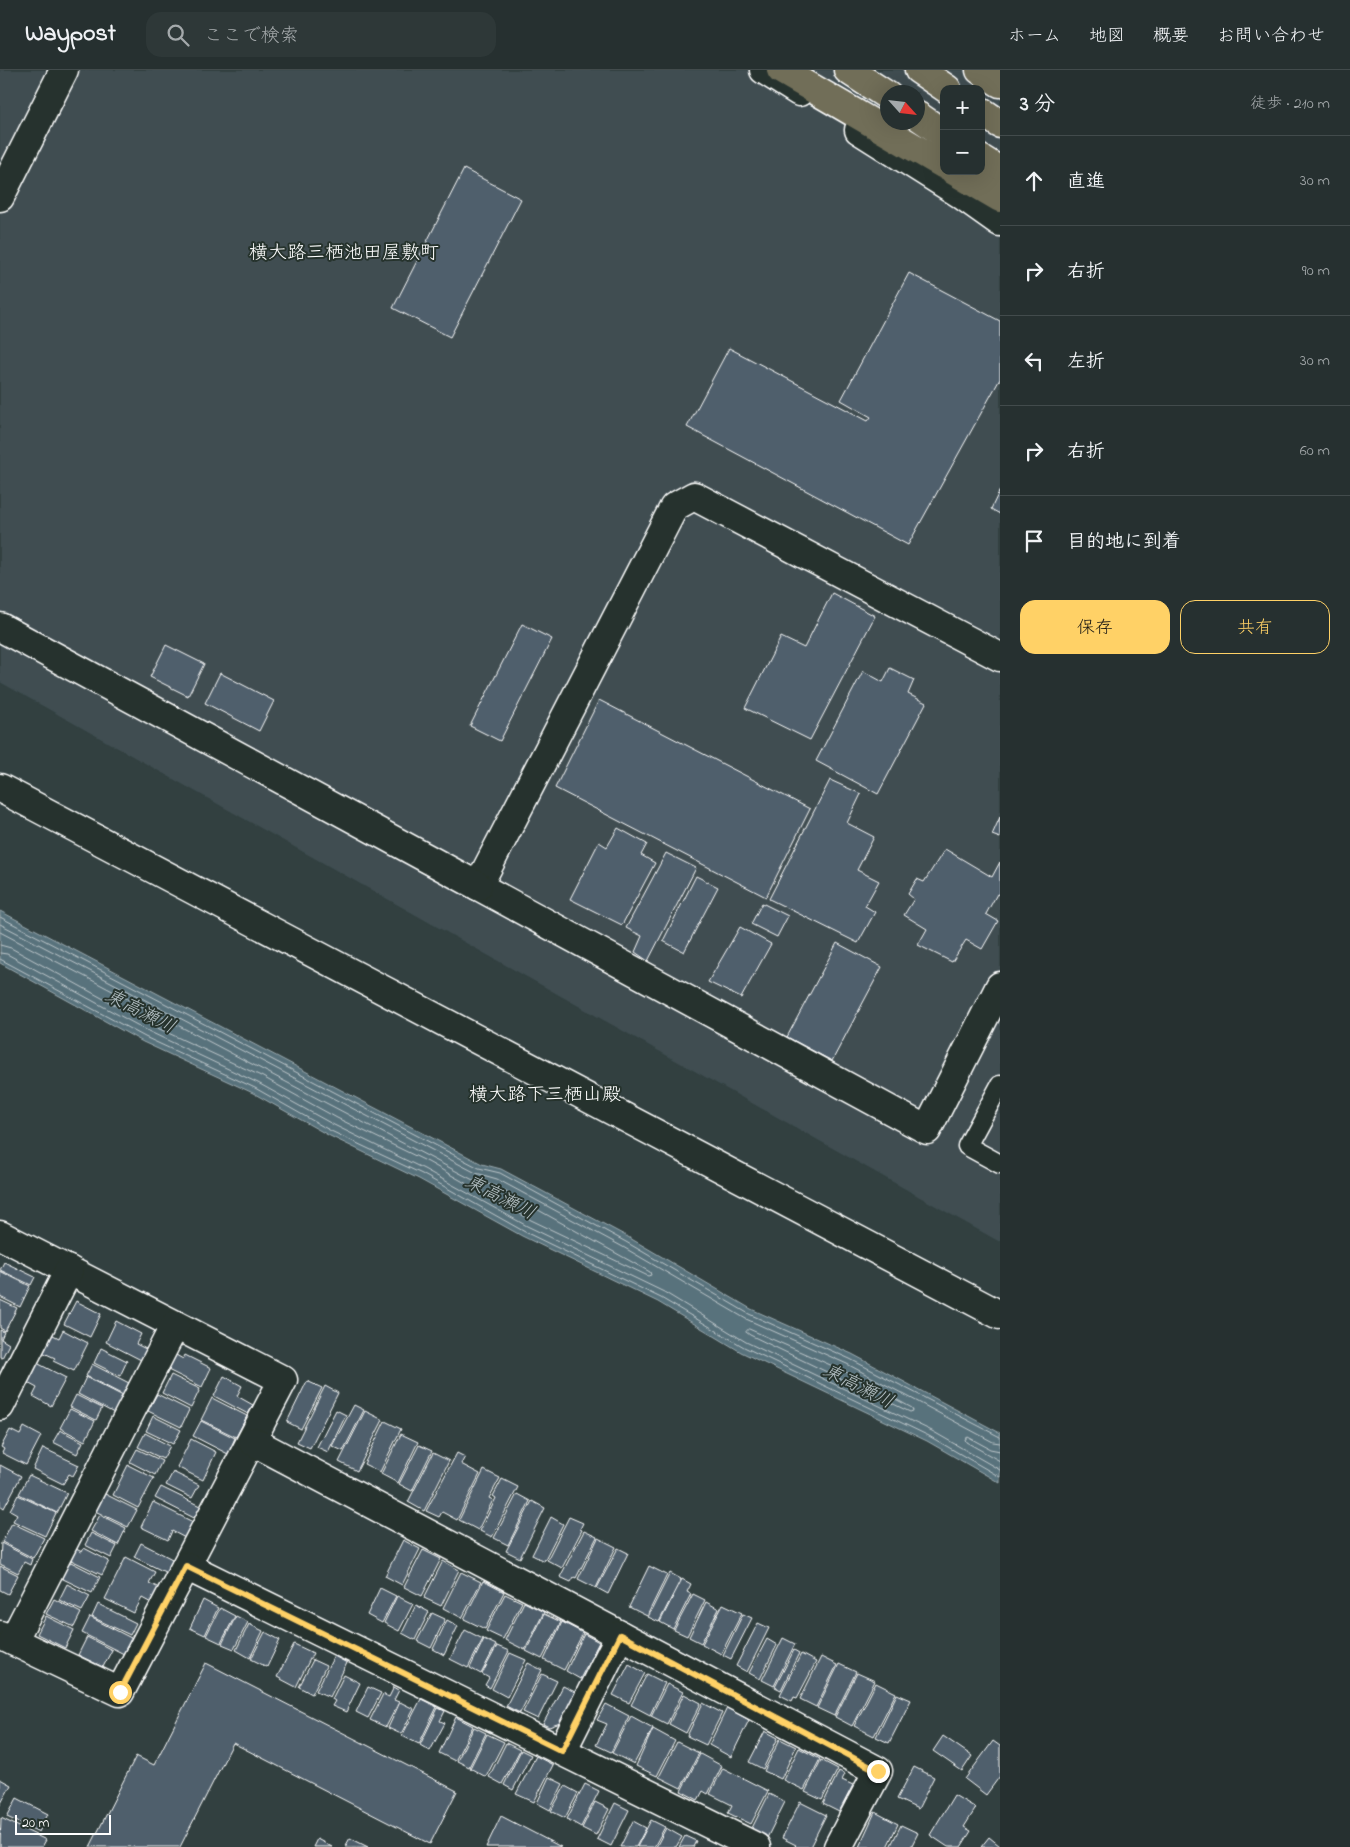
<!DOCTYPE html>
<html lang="ja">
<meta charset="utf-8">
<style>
body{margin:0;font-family:"Indie Flower","Klee One",sans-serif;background:#2e3838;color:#f1f3f6}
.controls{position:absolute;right:15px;top:15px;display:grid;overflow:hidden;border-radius:10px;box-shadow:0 5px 20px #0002}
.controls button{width:45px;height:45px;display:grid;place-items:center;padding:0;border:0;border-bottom:1px solid #424b4c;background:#263030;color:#f1f3f6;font:25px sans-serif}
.compass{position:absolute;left:880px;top:15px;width:45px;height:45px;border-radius:50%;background:#263030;box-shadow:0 5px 20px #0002;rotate:117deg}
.scale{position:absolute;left:15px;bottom:12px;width:96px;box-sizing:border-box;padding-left:5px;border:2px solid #fff;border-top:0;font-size:14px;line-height:18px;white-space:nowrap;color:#fff;-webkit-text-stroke:4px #26332d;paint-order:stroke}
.stop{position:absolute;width:15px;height:15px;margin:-11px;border:4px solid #ffd166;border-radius:50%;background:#fff}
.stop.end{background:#ffd166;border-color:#fff;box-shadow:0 1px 5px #0008}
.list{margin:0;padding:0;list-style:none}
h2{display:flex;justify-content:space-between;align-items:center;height:65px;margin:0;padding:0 20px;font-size:21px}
h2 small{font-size:16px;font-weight:400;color:#a4a9ab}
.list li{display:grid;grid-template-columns:32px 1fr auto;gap:15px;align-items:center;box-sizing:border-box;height:90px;padding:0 20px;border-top:1px solid #424b4c}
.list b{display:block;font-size:19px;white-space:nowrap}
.list em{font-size:16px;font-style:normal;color:#a4a9ab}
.actions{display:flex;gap:10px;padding:15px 20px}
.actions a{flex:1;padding:11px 0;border:1px solid #ffd166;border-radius:15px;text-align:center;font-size:18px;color:#ffd166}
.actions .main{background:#ffd166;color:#111}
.icon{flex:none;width:28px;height:28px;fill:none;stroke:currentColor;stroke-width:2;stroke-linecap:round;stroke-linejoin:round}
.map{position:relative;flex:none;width:1000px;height:1777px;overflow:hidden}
header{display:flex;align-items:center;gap:30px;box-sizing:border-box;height:70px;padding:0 25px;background:#263030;border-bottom:1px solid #424b4c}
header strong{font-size:24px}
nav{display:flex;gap:28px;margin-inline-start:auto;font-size:18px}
.search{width:350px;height:45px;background:#2e3838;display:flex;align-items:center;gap:12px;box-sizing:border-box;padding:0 18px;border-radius:15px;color:#a4a9ab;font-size:19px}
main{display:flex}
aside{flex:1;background:#263030}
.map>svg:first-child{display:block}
.built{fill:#3f4d51;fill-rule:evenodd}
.water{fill:#59727c;stroke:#9baab0}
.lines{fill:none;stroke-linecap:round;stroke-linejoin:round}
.shore{stroke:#bdc7cb;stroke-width:1}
.building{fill:#4f5f6c;stroke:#fff}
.service-casing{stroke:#fff;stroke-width:21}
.minor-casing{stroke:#fff;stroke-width:31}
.tertiary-casing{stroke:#fff;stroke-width:31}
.motorway-casing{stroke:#fff;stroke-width:31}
.service{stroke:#26332d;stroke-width:18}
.minor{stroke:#26332d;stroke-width:28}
.tertiary{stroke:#26332d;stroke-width:28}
.motorway{stroke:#716e59;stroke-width:28}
.route{stroke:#ffd166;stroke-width:6}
.labels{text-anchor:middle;stroke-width:4;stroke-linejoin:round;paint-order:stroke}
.neighbourhood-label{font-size:19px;fill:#fff;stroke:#26332d}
.water-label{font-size:19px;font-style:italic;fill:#b4c0c4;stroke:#26332d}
</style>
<header>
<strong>Waypost</strong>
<div class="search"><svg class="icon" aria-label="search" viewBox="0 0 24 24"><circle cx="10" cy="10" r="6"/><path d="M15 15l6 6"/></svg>ここで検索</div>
<nav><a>ホーム</a><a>地図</a><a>概要</a><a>お問い合わせ</a></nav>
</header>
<main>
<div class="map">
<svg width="1000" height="1777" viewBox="0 0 1000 1777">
<rect width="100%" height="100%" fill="#324040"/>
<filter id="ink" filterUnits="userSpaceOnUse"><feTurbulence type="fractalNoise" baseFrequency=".02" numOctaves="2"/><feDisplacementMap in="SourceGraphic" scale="10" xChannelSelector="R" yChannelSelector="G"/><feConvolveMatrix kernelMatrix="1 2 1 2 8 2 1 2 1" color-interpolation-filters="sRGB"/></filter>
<g filter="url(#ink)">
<path class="built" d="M0,0H1000V1172L0,612ZM944,19H981V101H944ZM888,22H918V52H888Z"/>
<polygon class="water" points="0,841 482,1094 501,1099 628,1167 751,1239 852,1284 1000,1363 1000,1413 927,1371 741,1282 658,1232 522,1166 419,1109 328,1065 253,1023 143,972 0,893"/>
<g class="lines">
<g class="shore">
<polyline points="0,847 479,1098 500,1103 626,1172 749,1244 850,1289 1000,1367"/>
<polyline points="0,854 476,1103 497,1109 623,1177 746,1249 847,1294 993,1372 1000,1373"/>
<polyline points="0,862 473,1110 495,1116 650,1202 651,1205 648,1206 531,1150 428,1092 337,1048 261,1006 151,955 11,878 0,875"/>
<polyline points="0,883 7,884 148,961 258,1013 334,1055 424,1099 527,1156 664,1222 746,1272 932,1361 1000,1400"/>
<polyline points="0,889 145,967 255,1018 331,1061 422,1104 525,1162 661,1228 744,1277 929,1366 1000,1407"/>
<polygon points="749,1259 844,1301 912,1338 913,1341 910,1342 750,1265 746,1262"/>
<polyline points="1000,1381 990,1379 968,1367 965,1369 966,1372 1000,1391"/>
</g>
</g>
<g class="building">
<polygon points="464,99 521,129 450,267 393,238"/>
<polygon points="909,203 1000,251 1000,309 908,475 687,357 729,278 868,351 871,347 841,330"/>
<polygon points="1000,420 1000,444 991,439"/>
<polygon points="832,523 875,546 810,670 745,638 781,567 804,578"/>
<polygon points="522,554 552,569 500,671 470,656"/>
<polygon points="166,575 204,594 188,626 150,607"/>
<polygon points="890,598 914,610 908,624 926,633 878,724 816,691 863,601 883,612"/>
<polygon points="220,603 274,631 259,661 205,633"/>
<polygon points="599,630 810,739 766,827 555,718"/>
<polygon points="830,710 861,724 847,753 874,767 857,800 879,811 865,836 875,842 858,873 769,829"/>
<polygon points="1000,747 1000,768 992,765"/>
<polygon points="618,758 647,774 641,785 655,793 622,855 570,829 599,772 607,777"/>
<polygon points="945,779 992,807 1000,792 1000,825 997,824 986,844 998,851 982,879 966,870 952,892 918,875 927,859 904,845 914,829 908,824 917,809 924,812"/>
<polygon points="666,783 696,798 648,891 635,882 642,866 626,858"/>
<polygon points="696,806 718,817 684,882 663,871"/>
<polygon points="762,833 788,846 777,867 751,854"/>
<polygon points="740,857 771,874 741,928 708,912"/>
<polygon points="837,873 882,897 832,991 787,967"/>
<polygon points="4,1192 35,1207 31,1215 0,1200"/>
<polygon points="0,1201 30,1216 20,1237 0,1227"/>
<polygon points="0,1230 17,1238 5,1261 0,1258"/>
<polygon points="76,1231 101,1244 90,1267 64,1254"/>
<polygon points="116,1251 141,1264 136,1274 148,1280 143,1291 106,1272"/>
<polygon points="0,1260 4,1262 1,1269 9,1274 2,1288 0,1287"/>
<polygon points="63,1260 88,1273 74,1301 53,1291 55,1288 42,1282 51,1264 59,1268"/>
<polygon points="101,1278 127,1291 120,1306 94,1293"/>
<polygon points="176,1285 183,1289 185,1285 211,1298 202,1317 168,1300"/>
<polygon points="35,1292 66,1308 51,1336 33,1326 37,1318 26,1312"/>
<polygon points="92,1294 129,1313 123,1325 86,1306"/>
<polygon points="171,1305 200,1319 191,1338 162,1323"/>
<polygon points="224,1306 242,1316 237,1326 253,1335 248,1344 214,1326"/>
<polygon points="86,1307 123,1326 114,1343 78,1324"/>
<polygon points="307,1311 322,1318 301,1359 287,1352"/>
<polygon points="325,1316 338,1323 310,1378 297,1372"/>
<polygon points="157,1324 189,1340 181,1357 148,1341"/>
<polygon points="76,1325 102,1338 96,1350 70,1337"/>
<polygon points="212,1328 247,1346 236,1367 201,1350"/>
<polygon points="354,1335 364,1340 343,1381 332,1376"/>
<polygon points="70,1339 95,1351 85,1371 60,1358"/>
<polygon points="336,1340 346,1345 328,1382 317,1377"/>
<polygon points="365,1341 383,1350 357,1401 339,1392"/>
<polygon points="153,1346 181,1360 173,1374 146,1361"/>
<polygon points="201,1351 235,1368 228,1384 193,1366"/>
<polygon points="385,1351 401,1359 380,1402 364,1394"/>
<polygon points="24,1357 41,1366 26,1395 2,1383 4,1379 1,1377 10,1360 20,1365"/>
<polygon points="60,1360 83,1372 77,1384 53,1372"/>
<polygon points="145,1363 170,1376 163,1389 138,1377"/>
<polygon points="401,1364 418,1372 398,1413 381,1404"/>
<polygon points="191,1369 216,1382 203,1410 177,1397"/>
<polygon points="419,1375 432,1381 412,1421 399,1414"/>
<polygon points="43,1378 79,1395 73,1406 69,1404 63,1414 33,1399"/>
<polygon points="137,1379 162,1391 155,1405 130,1392"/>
<polygon points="433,1383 449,1391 424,1441 408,1432"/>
<polygon points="457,1383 465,1387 461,1394 480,1404 457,1450 442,1442 439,1447 426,1441"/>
<polygon points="0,1395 21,1406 4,1438 0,1435"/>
<polygon points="128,1395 154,1408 138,1438 113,1425"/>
<polygon points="484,1400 500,1408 489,1428 493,1430 478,1460 459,1450"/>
<polygon points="173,1402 199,1415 192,1428 166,1415"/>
<polygon points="29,1405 67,1423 57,1443 19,1424"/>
<polygon points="502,1409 518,1417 492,1467 480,1461 496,1428 493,1426"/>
<polygon points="161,1417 204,1438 198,1450 155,1428"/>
<polygon points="103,1423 137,1440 128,1457 95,1441"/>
<polygon points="517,1424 530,1431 508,1475 494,1468"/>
<polygon points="18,1425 56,1443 45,1466 13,1451 17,1444 10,1440"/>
<polygon points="532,1431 545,1438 520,1488 506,1481"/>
<polygon points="153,1432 195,1453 187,1469 172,1461 168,1470 141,1457"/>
<polygon points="100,1445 126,1458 118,1475 91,1461"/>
<polygon points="551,1447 563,1454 544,1491 532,1485"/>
<polygon points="569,1447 583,1453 580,1459 582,1460 562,1498 547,1490"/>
<polygon points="12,1453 44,1468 33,1488 2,1472"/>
<polygon points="584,1461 597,1467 576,1508 574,1507 571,1512 560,1507"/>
<polygon points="91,1463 117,1476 111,1488 85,1475"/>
<polygon points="598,1468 616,1477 596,1518 578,1509"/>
<polygon points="403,1470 420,1479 402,1515 385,1506"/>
<polygon points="1,1473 32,1489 30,1495 24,1492 18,1503 0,1494"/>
<polygon points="141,1473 174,1490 167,1503 134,1487"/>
<polygon points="84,1478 109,1491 102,1505 71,1490 76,1479 82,1482"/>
<polygon points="618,1478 628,1483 608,1524 597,1518"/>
<polygon points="423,1480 441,1489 422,1526 404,1517"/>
<polygon points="126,1487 155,1502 149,1513 163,1520 155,1535 142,1528 134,1543 105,1529"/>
<polygon points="69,1491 100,1507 92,1523 61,1508"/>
<polygon points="443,1491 459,1500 441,1536 424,1528"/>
<polygon points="0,1496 18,1505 8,1524 0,1520"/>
<polygon points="649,1496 667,1505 647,1546 629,1537"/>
<polygon points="461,1502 481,1512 462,1548 443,1538"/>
<polygon points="670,1503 681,1509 659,1552 648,1547"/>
<polygon points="682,1509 691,1514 687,1522 691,1524 673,1559 660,1552"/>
<polygon points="483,1511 504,1522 485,1559 464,1549"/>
<polygon points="67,1514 90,1526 82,1541 59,1530"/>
<polygon points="380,1518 396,1526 382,1553 367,1545"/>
<polygon points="505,1524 522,1532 503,1569 486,1561"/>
<polygon points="693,1524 705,1530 687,1566 674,1560"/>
<polygon points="397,1526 413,1534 399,1561 384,1553"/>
<polygon points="54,1529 81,1543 74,1557 46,1544"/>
<polygon points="203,1530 218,1538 205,1565 190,1558"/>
<polygon points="524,1532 544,1542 525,1580 505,1570"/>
<polygon points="706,1532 719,1539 701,1573 689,1567"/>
<polygon points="98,1534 136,1553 130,1565 92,1547"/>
<polygon points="723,1534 742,1543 721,1584 702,1574"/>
<polygon points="416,1535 429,1542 415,1570 402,1563"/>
<polygon points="220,1538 235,1546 221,1573 206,1566"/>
<polygon points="432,1543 445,1549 431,1578 417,1571"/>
<polygon points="544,1544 561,1552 542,1589 526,1581"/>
<polygon points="743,1544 752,1548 731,1589 723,1585"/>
<polygon points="46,1546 74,1560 65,1578 37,1564"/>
<polygon points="236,1546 248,1552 234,1579 222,1574"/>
<polygon points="90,1547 133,1569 126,1585 82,1563"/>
<polygon points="447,1550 458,1556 444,1585 433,1579"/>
<polygon points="562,1552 583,1563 564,1600 544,1590"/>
<polygon points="758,1553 769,1558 747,1602 736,1596"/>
<polygon points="249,1554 263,1561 250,1588 236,1580"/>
<polygon points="465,1560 483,1569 468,1598 450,1589"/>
<polygon points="265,1562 280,1570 267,1597 251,1589"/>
<polygon points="584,1564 599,1572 580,1609 566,1601"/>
<polygon points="87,1567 112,1580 103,1597 78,1585"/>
<polygon points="783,1568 795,1574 774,1616 762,1610"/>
<polygon points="484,1569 496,1575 481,1604 470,1598"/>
<polygon points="767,1569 777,1575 760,1609 749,1603"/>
<polygon points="294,1574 313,1583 296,1617 277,1607"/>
<polygon points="497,1576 509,1581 490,1618 485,1615 489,1608 482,1604"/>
<polygon points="794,1580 799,1583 781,1620 775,1617"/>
<polygon points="510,1583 526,1590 507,1627 492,1619"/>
<polygon points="801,1584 816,1592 797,1628 794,1627 792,1631 780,1625"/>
<polygon points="334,1586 347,1593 330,1627 316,1621"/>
<polygon points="821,1587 837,1595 816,1637 800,1629"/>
<polygon points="313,1590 326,1596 312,1624 299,1617"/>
<polygon points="206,1593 457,1721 430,1774 233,1673 180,1777 90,1777 136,1686 154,1695"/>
<polygon points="528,1593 542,1600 520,1643 506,1636"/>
<polygon points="629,1594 645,1603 629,1633 613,1625"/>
<polygon points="839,1594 856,1602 834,1646 817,1638"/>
<polygon points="857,1603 875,1611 852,1656 835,1647"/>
<polygon points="542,1604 557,1611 538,1649 523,1642"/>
<polygon points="647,1604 665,1613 650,1645 631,1635"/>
<polygon points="344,1605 360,1613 346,1642 332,1636 335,1631 332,1629"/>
<polygon points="876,1613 896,1623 874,1666 854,1656"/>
<polygon points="667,1614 683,1622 667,1654 651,1646"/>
<polygon points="563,1616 577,1623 563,1652 549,1657 543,1654"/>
<polygon points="368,1617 381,1623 368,1648 356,1642"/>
<polygon points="394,1617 399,1620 394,1630 399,1632 386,1657 370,1650 383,1624 389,1627"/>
<polygon points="684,1624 701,1633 686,1663 669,1654"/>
<polygon points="897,1624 911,1630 889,1673 876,1667"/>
<polygon points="421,1629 437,1637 419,1674 402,1666"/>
<polygon points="400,1632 414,1639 401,1664 388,1658"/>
<polygon points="703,1633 722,1643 706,1675 687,1666"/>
<polygon points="606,1634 629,1646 611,1682 596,1675 607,1654 597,1650"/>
<polygon points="438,1638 445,1641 440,1651 445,1653 430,1681 420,1675"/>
<polygon points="727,1638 749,1650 731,1687 709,1675"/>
<polygon points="631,1646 653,1658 634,1694 612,1683"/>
<polygon points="456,1647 473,1656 455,1691 439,1683"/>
<polygon points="474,1657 486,1663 469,1697 457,1691"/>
<polygon points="653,1659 675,1671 657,1706 636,1696"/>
<polygon points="765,1661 778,1668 763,1699 749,1692"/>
<polygon points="487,1664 504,1672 486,1707 470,1698"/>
<polygon points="943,1666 972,1686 962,1701 933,1681"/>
<polygon points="780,1669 796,1677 781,1709 764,1701"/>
<polygon points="993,1671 1000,1676 1000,1706 986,1725 965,1709"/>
<polygon points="677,1672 699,1683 681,1718 659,1707"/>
<polygon points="506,1673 520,1680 502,1714 489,1707"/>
<polygon points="799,1678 820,1689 804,1720 783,1710"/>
<polygon points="521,1680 531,1685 513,1720 504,1715"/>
<polygon points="700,1684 722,1696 708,1724 703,1721 698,1730 681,1721"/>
<polygon points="536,1686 553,1695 534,1732 516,1724"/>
<polygon points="821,1690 838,1699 822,1730 805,1722"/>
<polygon points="914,1697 934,1707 918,1739 897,1729"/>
<polygon points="723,1698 768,1721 751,1754 728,1743 732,1735 710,1724"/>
<polygon points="839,1701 845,1704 842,1710 853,1715 839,1742 823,1734"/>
<polygon points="549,1707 563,1714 550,1740 537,1733"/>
<polygon points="0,1709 11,1715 0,1735"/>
<polygon points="585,1714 599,1721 581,1757 567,1749"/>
<polygon points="565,1716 578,1723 565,1748 551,1741"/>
<polygon points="769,1724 785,1732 767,1768 751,1760"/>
<polygon points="954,1725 976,1738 964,1757 971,1761 961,1777 948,1777 930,1765"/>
<polygon points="17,1728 48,1744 39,1762 7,1747"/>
<polygon points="595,1732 609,1739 596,1765 582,1758"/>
<polygon points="800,1732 826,1745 810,1777 794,1777 796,1775 782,1768"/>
<polygon points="615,1733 629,1740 611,1776 597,1769"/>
<polygon points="875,1742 898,1754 887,1777 859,1777"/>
<polygon points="501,1746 561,1777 486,1777"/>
<polygon points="1,1748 46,1770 42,1777 0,1777"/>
<polygon points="651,1750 665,1757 654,1777 637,1777"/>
<polygon points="633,1751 646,1758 636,1777 620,1777"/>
<polygon points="901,1755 918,1763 911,1777 890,1777"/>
<polygon points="666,1758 682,1767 676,1777 656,1777"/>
<polygon points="685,1766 696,1771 693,1777 679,1777"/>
<polygon points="989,1767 1000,1776 1000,1777 981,1777"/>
<polygon points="350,1768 368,1777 345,1777"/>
<polygon points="317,1769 332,1777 313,1777"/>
</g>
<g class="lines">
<g class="service-casing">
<polyline id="service" points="1000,1015 967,1076 1000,1094"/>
</g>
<g class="minor-casing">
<g id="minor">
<polyline points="1000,587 694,426 674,437 478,816 927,1060 1000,916"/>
<polyline points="0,718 1000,1245"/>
<polyline points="0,1165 283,1310 120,1622 0,1565"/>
<polyline points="0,1336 69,1200"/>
<polyline points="252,1371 878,1701 838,1777"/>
<polyline points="186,1496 756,1777"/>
<polyline points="13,1571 175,1255"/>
<polyline points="562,1681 620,1565"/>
</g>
</g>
<g class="tertiary-casing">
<g id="tertiary">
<polyline points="764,0 799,22"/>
<polyline points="859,60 962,125 1000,152"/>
<polyline points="0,127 64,0"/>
<polyline points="0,557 478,816"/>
</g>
</g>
<g class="motorway-casing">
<g id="motorway">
<polyline points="781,0 944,95"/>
<polyline points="848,0 888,26"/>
<polyline points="919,0 947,19"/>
<polyline points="980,0 1000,13"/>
<polyline points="981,41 1000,54"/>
<polyline points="918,46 944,64"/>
<polyline points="981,89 1000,101"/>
<polyline points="954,101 1000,128"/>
</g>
</g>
<use href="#service" class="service"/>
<use href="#minor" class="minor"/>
<use href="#tertiary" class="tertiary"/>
<use href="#motorway" class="motorway"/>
</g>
</g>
<g class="lines" filter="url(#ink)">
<polyline class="route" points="120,1622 186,1496 562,1681 620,1565 878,1701"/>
</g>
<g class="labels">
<g class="neighbourhood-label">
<text x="344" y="188">横大路三栖池田屋敷町</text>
<text x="545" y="1030">横大路下三栖山殿</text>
</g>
<g class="water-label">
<text transform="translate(141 940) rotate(27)" y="7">東高瀬川</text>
<text transform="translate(501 1126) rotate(27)" y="7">東高瀬川</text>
<text transform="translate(859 1315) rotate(27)" y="7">東高瀬川</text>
</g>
</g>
</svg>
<div class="controls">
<button>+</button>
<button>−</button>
</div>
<svg class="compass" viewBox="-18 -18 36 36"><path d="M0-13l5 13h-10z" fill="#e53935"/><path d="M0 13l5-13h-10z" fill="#a4a9ab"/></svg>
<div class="scale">20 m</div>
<div class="stop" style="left:120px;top:1622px"></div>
<div class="stop end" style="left:878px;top:1701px"></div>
</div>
<aside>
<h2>3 分<small>徒歩 · 210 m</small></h2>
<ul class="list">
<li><svg class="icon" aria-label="ahead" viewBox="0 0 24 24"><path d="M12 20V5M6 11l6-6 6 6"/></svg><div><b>直進</b></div><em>30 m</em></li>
<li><svg class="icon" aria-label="right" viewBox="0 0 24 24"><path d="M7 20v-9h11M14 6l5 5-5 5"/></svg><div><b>右折</b></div><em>90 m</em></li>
<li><svg class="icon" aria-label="left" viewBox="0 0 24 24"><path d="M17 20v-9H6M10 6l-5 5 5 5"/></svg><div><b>左折</b></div><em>30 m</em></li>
<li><svg class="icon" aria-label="right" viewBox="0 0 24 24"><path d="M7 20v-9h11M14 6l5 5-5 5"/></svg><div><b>右折</b></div><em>60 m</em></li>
<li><svg class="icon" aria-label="arrive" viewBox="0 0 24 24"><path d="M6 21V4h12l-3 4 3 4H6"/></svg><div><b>目的地に到着</b></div></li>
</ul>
<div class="actions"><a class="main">保存</a><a>共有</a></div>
</aside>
</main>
